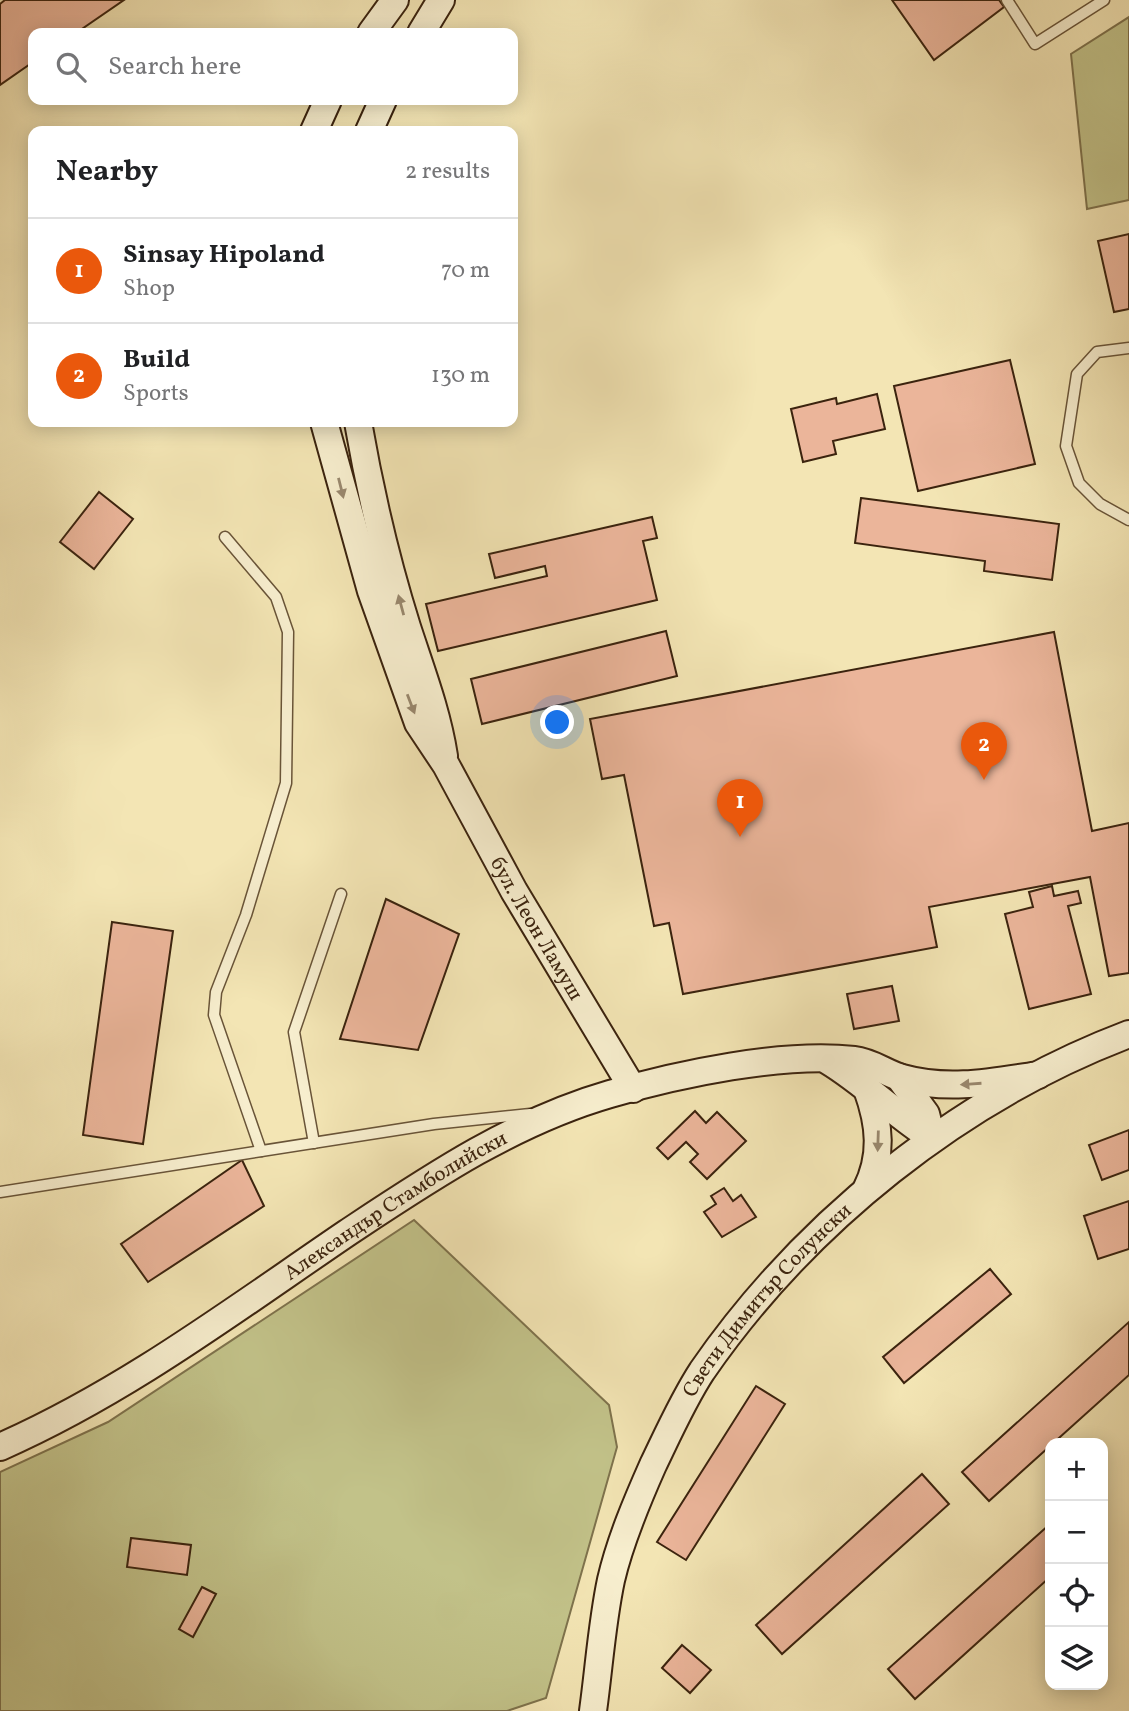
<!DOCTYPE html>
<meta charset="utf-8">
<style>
body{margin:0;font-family:Vollkorn,serif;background:#f2f2f2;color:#202124}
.controls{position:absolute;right:21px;bottom:21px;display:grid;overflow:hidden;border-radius:14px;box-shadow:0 4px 18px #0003}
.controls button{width:63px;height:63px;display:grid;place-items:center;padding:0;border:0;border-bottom:2px solid #e0e0e0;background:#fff;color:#202124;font:35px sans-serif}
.you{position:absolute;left:558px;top:723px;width:24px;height:24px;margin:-18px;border:5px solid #fff;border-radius:50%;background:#1a73e8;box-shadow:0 0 0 10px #1a73e833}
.badge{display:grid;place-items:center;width:46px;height:46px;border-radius:50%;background:#ea580c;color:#fff;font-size:23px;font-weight:700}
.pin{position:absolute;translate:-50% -58px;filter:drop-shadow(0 2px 4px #0008)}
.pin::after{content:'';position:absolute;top:37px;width:24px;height:21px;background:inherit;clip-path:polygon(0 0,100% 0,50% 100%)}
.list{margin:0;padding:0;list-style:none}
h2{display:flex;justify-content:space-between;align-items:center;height:91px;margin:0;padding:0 28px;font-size:30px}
h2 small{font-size:23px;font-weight:400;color:#757577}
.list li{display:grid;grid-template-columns:46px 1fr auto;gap:21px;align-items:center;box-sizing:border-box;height:105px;padding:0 28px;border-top:2px solid #e0e0e0}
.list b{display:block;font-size:26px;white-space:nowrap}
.list p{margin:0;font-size:23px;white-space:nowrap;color:#757577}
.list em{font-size:23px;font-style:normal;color:#757577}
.icon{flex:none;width:38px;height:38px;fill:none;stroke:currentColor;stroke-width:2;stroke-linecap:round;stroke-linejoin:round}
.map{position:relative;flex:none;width:1129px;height:1711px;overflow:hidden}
.search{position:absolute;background:#fff;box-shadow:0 4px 18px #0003;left:28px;top:28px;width:490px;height:77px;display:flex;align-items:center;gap:18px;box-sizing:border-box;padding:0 24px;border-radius:14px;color:#757577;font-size:26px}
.panel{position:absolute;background:#fff;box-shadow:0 4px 18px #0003;left:28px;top:126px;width:490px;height:301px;border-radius:14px}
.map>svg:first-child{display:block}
.green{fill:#c2c289;stroke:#7e724c;stroke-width:2}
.building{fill:#ebb59a;stroke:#3b230e;stroke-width:2}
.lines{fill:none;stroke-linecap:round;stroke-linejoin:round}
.lane-casing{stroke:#695438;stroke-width:13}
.secondary-casing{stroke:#3b230e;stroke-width:30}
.lane{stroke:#f7eece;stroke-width:10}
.secondary{stroke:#f7eece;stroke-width:26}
.oneway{fill:#99886e}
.labels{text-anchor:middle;stroke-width:6;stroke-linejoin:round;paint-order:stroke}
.street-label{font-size:21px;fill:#3b230e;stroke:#f7eece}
</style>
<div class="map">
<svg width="1129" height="1711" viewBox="0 0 1129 1711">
<rect width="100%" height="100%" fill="#f3e5b4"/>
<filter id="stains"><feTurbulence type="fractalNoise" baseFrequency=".00286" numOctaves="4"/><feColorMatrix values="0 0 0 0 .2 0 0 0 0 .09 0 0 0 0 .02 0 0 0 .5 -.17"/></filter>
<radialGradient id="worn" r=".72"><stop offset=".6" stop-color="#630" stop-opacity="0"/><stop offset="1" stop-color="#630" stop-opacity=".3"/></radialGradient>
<g class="green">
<polygon points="1129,17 1129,200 1087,209 1071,54"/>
<polygon points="414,1220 609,1405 617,1447 546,1698 507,1711 0,1711 0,1472 108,1422"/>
</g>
<g class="building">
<polygon points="5,0 124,0 76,33 33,33 33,62 0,85 0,4"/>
<polygon points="892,0 999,0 1004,7 934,60"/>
<polygon points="1129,234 1129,309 1114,312 1098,241"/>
<polygon points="1010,360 1035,464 918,491 894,386"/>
<polygon points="877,394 885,429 833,441 836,454 803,462 791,409 836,398 837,404"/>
<polygon points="99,492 133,519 94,569 60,542"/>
<polygon points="861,498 1059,524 1052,580 984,571 985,561 855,543"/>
<polygon points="652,517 657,538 643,541 657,600 438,651 426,604 547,576 545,566 495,578 489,554"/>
<polygon points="666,631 677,676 482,724 471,679"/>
<polygon points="1054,632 1092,831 1129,823 1129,973 1109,976 1090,877 929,907 937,947 683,994 669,923 654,926 624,775 602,779 590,719"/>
<polygon points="1052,886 1054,896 1078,891 1081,903 1068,906 1091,994 1029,1009 1005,914 1033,907 1029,892"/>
<polygon points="386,899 459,934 418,1050 340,1039"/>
<polygon points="112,922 173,931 143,1144 83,1135"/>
<polygon points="892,986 899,1021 854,1029 847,994"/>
<polygon points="695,1111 706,1123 717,1112 746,1141 707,1179 690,1162 698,1154 686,1142 668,1159 657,1148"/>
<polygon points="1129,1130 1129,1170 1102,1180 1089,1145"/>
<polygon points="242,1160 264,1206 148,1282 121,1244"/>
<polygon points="724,1188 733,1201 741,1195 756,1217 722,1237 704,1212 716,1204 711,1196"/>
<polygon points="1129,1201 1129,1249 1098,1259 1084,1216"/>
<polygon points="990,1269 1011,1294 904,1383 883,1357"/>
<polygon points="1129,1322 1129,1375 989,1501 962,1472"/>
<polygon points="756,1386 785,1404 686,1560 657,1542"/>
<polygon points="922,1474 949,1504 782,1654 756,1625"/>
<polygon points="1050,1524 1050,1577 915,1699 888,1669"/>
<polygon points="131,1538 191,1545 187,1575 127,1567"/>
<polygon points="202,1587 216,1594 193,1637 179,1629"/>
<polygon points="682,1645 711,1670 690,1693 662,1668"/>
</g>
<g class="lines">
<g class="lane-casing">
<g id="lane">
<polyline points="1007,0 1035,44 1104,0"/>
<polyline points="1129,348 1097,352 1077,374 1066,446 1079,483 1100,504 1129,520"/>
<polyline points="225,537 276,597 288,632 286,783 246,915 216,992 214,1015 261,1151"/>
<polyline points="314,1143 294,1032 341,894"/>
<polyline points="0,1192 434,1124 530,1114"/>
</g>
</g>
<g class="secondary-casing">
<g id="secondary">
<polyline points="371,33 395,0"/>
<polyline points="421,33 441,0"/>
<polyline points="314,131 328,100"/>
<polyline points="369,131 383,100"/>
<path id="s1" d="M324,422L371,591L418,723L446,765L514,891L633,1089"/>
<path d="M358,422C370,491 386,560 407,627C421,670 437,711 444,756"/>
<path d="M828,1061C866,1084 895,1115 932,1138"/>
<polyline points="899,1077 926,1114 932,1138"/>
<path d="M866,1190C883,1156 880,1125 867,1089"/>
<path id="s2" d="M0,1447C125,1392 235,1309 347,1233C430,1178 513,1122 610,1094C679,1074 782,1052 854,1060C872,1062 885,1073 902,1078C948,1091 992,1082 1038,1075"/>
<path id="s3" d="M593,1711C599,1668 602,1622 611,1580C620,1541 637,1501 653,1465C668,1434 683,1400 702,1371C805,1222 960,1098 1129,1034"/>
</g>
</g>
<use href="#lane" class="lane"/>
<use href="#secondary" class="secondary"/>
</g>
<defs><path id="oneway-solid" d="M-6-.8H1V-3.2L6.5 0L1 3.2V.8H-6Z" transform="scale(1.75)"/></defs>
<g class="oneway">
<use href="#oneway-solid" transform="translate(341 488) rotate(76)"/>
<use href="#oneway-solid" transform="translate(401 605) rotate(-105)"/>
<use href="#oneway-solid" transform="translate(411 704) rotate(69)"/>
<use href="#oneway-solid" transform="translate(971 1084) rotate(176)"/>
<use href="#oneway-solid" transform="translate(878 1141) rotate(92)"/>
</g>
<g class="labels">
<g class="street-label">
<text dy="7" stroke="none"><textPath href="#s1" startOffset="553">бул. Леон Ламуш</textPath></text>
<text dy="7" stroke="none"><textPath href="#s2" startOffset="464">Александър Стамболийски</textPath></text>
<text dy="7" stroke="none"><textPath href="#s3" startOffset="457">Свети Димитър Солунски</textPath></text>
</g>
</g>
<rect width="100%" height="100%" filter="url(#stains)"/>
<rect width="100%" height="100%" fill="url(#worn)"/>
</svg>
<div class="controls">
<button>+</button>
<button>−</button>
<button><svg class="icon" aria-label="locate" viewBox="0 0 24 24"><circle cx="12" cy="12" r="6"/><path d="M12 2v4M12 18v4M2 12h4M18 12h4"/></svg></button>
<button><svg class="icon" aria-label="layers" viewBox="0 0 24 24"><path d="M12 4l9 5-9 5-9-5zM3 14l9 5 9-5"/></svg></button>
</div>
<div class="you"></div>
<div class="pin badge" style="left:740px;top:837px">1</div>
<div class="pin badge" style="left:984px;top:780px">2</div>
<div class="search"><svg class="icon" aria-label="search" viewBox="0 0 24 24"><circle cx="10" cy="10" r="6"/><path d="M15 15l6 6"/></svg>Search here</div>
<section class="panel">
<h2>Nearby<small>2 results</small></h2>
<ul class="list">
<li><span class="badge">1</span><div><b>Sinsay Hipoland</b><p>Shop</p></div><em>70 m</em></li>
<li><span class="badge">2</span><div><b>Build</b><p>Sports</p></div><em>130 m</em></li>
</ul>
</section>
</div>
